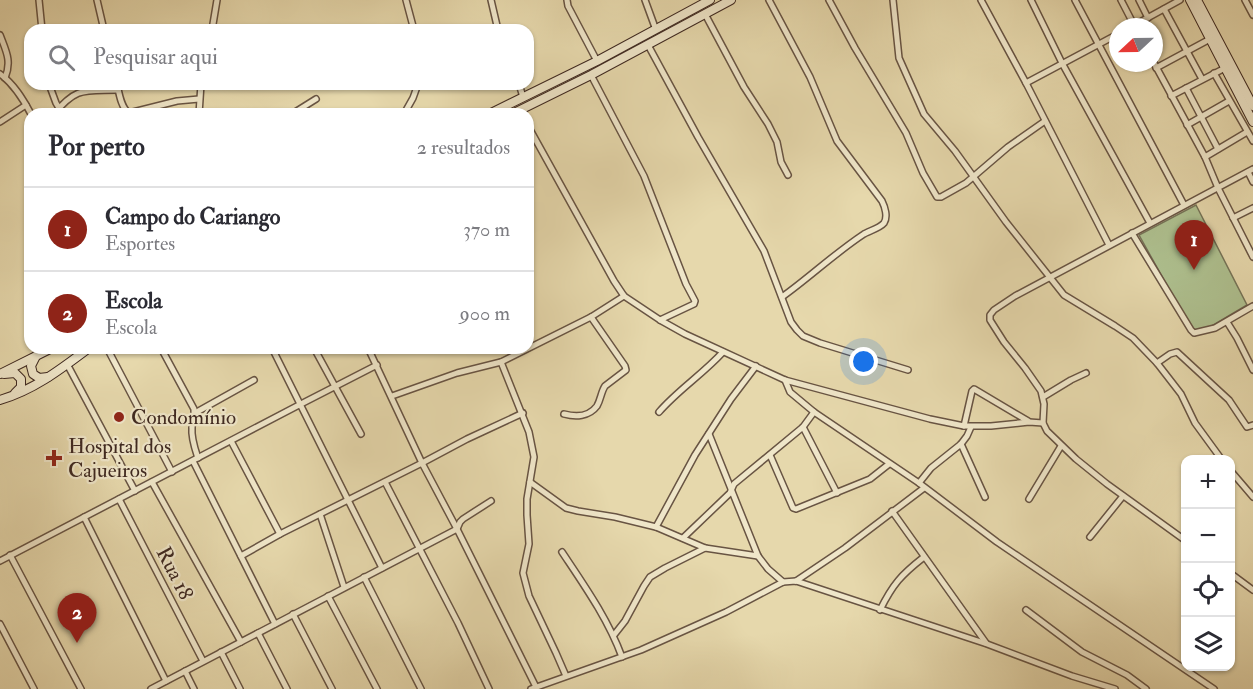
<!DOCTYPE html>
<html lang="pt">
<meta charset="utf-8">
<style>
body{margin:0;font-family:"IM FELL Double Pica",serif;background:#f7f7f7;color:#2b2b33}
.controls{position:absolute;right:18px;bottom:18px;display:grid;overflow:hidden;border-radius:12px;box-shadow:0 2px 4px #0004}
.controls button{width:54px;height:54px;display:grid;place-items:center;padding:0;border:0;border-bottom:2px solid #e1e1e2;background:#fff;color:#2b2b33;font:30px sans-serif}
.compass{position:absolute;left:1109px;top:18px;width:54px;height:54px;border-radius:50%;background:#fff;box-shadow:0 2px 4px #0004;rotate:248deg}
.you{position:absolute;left:864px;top:362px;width:21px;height:21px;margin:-15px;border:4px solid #fff;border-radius:50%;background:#1a73e8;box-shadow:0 0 0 9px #1a73e833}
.badge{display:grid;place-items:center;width:39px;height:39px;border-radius:50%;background:#8f2418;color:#fff;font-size:20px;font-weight:700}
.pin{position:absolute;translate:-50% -50px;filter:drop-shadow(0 2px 3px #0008)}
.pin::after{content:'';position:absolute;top:32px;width:21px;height:18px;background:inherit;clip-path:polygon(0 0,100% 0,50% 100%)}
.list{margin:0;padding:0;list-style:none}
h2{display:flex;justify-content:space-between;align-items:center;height:78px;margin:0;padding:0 24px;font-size:26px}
h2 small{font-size:20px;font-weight:400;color:#7c7c81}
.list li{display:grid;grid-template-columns:39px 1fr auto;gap:18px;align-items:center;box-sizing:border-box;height:84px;padding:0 24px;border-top:2px solid #e1e1e2}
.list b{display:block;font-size:22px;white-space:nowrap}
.list p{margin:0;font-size:20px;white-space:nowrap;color:#7c7c81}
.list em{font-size:20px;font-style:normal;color:#7c7c81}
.icon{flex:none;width:33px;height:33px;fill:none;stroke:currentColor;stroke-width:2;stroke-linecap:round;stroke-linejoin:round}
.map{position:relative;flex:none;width:1253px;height:689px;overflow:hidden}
.search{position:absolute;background:#fff;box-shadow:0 2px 4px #0004;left:24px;top:24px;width:510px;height:66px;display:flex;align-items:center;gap:15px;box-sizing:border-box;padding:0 21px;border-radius:18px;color:#7c7c81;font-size:22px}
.panel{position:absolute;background:#fff;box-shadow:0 2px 4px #0004;left:24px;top:108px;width:510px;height:246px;border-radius:18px}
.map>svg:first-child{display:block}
.green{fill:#aec08f;stroke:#767458;stroke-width:1.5}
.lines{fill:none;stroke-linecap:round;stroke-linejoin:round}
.minor-casing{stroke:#685443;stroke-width:8}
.secondary-casing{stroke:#3e2820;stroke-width:10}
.minor{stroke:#efe6c9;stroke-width:5}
.secondary{stroke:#efe6c9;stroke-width:8}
.poi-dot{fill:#8f2418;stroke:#efe6c9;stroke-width:2}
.labels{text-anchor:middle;stroke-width:4.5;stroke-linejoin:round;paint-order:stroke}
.poi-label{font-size:21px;fill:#3e2820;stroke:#efe6c9;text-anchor:start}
.street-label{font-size:21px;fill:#3e2820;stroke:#efe6c9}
</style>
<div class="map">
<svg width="1253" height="689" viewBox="0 0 1253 689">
<rect width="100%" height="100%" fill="#e6d8ac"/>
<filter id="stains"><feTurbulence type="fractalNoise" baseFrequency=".00333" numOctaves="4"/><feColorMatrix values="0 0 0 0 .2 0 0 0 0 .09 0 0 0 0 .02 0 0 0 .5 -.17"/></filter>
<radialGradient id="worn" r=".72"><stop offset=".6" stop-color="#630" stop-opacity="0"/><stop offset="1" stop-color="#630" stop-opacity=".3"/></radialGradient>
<polygon class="green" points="1196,205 1247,305 1195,336 1139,235"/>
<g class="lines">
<g class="minor-casing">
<g id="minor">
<polyline points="39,0 42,30"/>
<polyline points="97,0 104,30"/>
<polyline points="406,0 414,30"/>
<polyline points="491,0 498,30"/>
<polyline points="567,0 568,6 597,61"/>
<polyline points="645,0 656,30"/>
<path d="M769,0L810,77L837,141L882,201C885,207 888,217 884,223C880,228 869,231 864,234C835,253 810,277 782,297"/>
<polyline points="829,0 855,48 906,133 923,173 937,197 941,197 966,183 1008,147 1045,121"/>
<polyline points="893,0 899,58 924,114 955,151 1006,222 1064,295 1115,326 1133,338 1157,363 1181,394 1195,423 1222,460"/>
<polyline points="981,0 1026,83 1109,245"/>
<polyline points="1031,0 1062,63 1150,223"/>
<polyline points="1075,0 1184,205"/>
<polyline points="1121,0 1135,27"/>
<polyline points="1139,0 1148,18"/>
<polyline points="1245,0 1253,15"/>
<polyline points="1164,9 1202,79"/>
<polyline points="705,14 744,87 768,124 777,142 781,162 788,175"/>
<polyline points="1131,27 1180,0"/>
<polyline points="212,30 217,0"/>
<path d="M0,35C6,51 12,61 5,78"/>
<polyline points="648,45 698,137 764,251 791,322 797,330 803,336 820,343 908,370"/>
<polyline points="1154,63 1205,157 1218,188 1253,257"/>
<polyline points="1156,68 1210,39"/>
<polyline points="1214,73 1253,141"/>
<path d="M0,74C14,84 23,99 31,114"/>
<polyline points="591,75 644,176 686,284 695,301 694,304 660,320"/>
<polyline points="1026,83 1118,34"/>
<polyline points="49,84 56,103 59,108"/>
<path d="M117,84C119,93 121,108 129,113L177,101L199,99"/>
<polyline points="519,84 523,97"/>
<polyline points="1186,88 1218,149"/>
<polyline points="1171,96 1225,68"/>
<path d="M54,114C77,86 85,91 118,90"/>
<polyline points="199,114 201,84"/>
<polyline points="292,114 316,99"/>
<polyline points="404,114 413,98 418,84"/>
<polyline points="0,122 26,105"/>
<polyline points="1187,125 1229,101"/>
<polyline points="528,126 614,281 624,296 660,320 685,334 785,380 930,419 964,426 991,426 1029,422 1043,423"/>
<polyline points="1205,157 1247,132"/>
<polyline points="1248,172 1253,182"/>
<polyline points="1233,218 1253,208"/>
<polyline points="1132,233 1191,330 1194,333 1215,328 1253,306"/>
<polyline points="1227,322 1237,338 1253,370"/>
<polyline points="107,348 172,472"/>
<path d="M161,348L194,409C195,416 192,421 192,428C191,438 195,449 198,458"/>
<polyline points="272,348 382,568"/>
<polyline points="314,348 361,434"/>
<polyline points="368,348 422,463 457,529 536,687"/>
<polyline points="501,362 529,432 534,457 527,499 527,515 529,544 523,573 529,596 556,653 566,676"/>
<polyline points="1157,363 1170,354 1177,352 1229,400 1247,427 1253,425"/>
<polyline points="67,364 135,491"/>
<polyline points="785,380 790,392 814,412 919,483 997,542 1214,689"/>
<polyline points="392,396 457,373 501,362 591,317 624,296"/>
<polyline points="1043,397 1071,380 1086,373"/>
<path d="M659,412C678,390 703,374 723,352"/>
<polyline points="195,413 254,380"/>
<path d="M564,414C575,417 589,417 597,406C601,399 601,392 605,386L626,370L625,366L591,317"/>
<polyline points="964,426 972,391 974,389 1028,421"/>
<polyline points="803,427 837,493"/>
<polyline points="709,434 758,556 768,569 783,582"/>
<polyline points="231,441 280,534"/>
<polyline points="961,444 985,497"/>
<polyline points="770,455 793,508 796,509 870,479 889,464"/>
<polyline points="193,461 275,624"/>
<polyline points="1230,470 1253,497"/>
<polyline points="152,482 241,642"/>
<polyline points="385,482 458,623 489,689"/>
<polyline points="530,482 566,508 578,511 615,517 656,527 705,548 758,556"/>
<polyline points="919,483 931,468 961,444 967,436 971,427"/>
<polyline points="119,499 203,661"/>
<polyline points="1029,499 1061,446"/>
<polyline points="892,511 986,643"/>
<polyline points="320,514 344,587"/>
<polyline points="84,517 166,681"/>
<polyline points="656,527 695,455 731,399 756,366"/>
<polyline points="1090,537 1123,496"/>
<polyline points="683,538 730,493 734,484 803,427 814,412"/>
<polyline points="1186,541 1107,484 1076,459 1047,431 1043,423 1044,404 1041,391 1025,368 1004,342 990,320 990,315 994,310 1015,296 1253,169"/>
<path d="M562,552C584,585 608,619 622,657"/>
<polyline points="10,555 81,689"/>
<polyline points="241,556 280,534 422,463 467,439 523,413"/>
<polyline points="0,561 299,405 377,365"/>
<polyline points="1230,573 1253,590"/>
<polyline points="364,577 421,689"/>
<polyline points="796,581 845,548 924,488"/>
<polyline points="328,596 377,689"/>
<path d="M880,610C893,584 901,575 924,557"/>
<polyline points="1026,610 1082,652 1127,675 1146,689"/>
<polyline points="293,614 332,689"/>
<polyline points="0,624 34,689"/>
<polyline points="258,633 287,689"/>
<polyline points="614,635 625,621 644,586 650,577 665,568 705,548"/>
<polyline points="221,652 240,689"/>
<polyline points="185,671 194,689"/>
<polyline points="151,689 457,529 460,522 463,519 491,501"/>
<polyline points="531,689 641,650 726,612 783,582 796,581 987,644 1072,676 1115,689"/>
</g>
</g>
<g class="secondary-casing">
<g id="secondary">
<polyline points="1190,0 1253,122"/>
<polyline points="1197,0 1253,106"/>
<polyline points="489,114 597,61 710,0"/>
<polyline points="512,114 591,75 731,0"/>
<polyline points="36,356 31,366 33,374 39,378 48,377"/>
<polyline points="0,374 52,348"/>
<polyline points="4,374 15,373 21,379 21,387 15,393"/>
<path d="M0,400C34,390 61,369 89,348"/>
</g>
</g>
<use href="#minor" class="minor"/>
<use href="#secondary" class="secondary"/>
</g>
<g class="poi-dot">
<circle cx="119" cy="417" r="6"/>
<path d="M51 449h6v6h6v6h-6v6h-6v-6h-6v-6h6z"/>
</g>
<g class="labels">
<g class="poi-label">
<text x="131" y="424">Condomínio</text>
<text x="68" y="453">Hospital dos<tspan x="68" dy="24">Cajueiros</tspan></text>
</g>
<g class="street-label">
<text transform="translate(175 573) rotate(63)" y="7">Rua 18</text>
</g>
</g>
<rect width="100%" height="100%" filter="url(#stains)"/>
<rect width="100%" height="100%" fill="url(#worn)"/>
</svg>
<div class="controls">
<button>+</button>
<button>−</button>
<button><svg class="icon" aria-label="locate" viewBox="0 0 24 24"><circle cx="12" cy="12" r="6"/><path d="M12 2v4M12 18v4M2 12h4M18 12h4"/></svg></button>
<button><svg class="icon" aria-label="layers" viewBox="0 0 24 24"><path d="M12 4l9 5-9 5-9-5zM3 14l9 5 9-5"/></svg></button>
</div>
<svg class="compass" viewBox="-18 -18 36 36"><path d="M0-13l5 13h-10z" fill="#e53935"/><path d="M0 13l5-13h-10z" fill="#7c7c81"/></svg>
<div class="you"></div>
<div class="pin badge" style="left:1194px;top:270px">1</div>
<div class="pin badge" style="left:77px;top:643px">2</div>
<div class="search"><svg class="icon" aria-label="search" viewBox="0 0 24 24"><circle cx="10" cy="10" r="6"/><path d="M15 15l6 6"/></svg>Pesquisar aqui</div>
<section class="panel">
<h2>Por perto<small>2 resultados</small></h2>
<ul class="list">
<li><span class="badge">1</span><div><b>Campo do Cariango</b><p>Esportes</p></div><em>370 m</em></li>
<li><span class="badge">2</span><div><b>Escola</b><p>Escola</p></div><em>900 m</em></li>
</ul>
</section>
</div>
